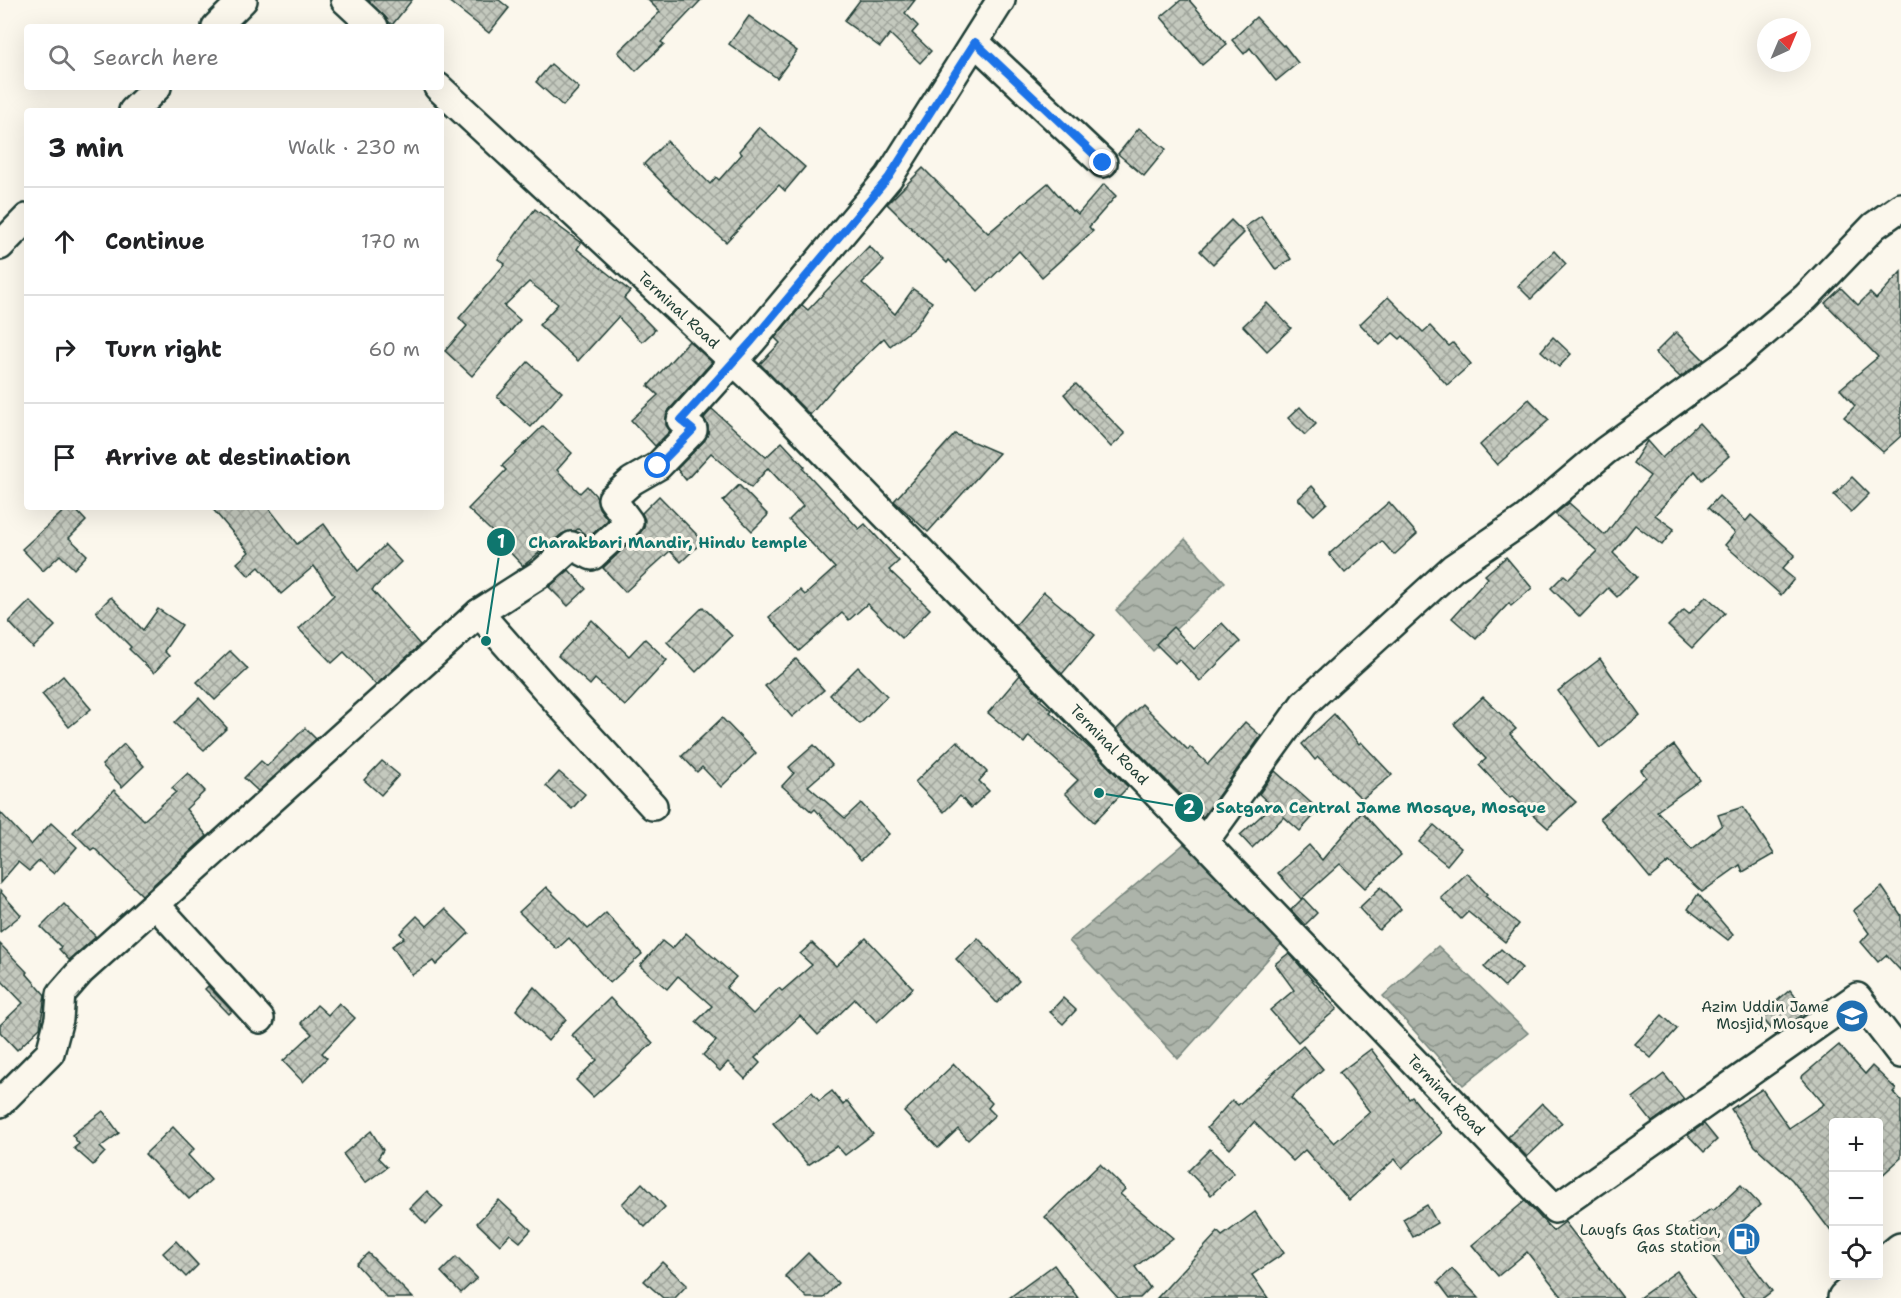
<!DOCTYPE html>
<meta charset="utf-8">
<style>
body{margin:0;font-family:"Shantell Sans",sans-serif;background:#f6f6f6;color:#202124}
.controls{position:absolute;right:18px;bottom:18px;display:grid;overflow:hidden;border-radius:6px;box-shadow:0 6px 24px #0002}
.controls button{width:54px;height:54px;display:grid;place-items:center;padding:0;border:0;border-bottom:2px solid #e0e0e0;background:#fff;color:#202124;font:30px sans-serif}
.compass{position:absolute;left:1757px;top:18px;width:54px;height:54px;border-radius:50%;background:#fff;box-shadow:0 6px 24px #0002;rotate:44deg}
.stop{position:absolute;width:18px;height:18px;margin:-14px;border:4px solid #1a73e8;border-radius:50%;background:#fff}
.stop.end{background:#1a73e8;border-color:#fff;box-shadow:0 2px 6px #0008}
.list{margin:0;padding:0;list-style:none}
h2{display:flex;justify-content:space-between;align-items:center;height:78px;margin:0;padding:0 24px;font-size:26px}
h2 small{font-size:20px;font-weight:400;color:#757577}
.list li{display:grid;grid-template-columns:39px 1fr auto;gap:18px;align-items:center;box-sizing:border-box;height:108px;padding:0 24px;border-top:2px solid #e0e0e0}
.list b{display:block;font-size:22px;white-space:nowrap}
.list em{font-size:20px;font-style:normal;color:#757577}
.icon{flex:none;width:33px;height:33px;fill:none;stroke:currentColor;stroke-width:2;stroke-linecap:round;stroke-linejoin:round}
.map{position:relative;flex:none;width:1901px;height:1298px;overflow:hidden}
.search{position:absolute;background:#fff;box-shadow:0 6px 24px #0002;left:24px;top:24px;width:420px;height:66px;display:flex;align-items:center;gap:15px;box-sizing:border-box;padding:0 21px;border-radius:6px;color:#757577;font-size:22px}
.panel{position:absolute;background:#fff;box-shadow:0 6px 24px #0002;left:24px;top:108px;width:420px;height:402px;border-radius:6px}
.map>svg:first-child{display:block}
.water{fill:url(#water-waves);stroke:#74847b;stroke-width:1.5}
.building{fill:url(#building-cross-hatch);stroke:#1f3d34;stroke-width:1.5}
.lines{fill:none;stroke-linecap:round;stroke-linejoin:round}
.minor-casing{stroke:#1f3d34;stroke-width:32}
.highway-casing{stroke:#1f3d34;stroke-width:38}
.minor{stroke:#fbf7ec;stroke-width:27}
.highway{stroke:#fbf7ec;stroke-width:33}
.route{stroke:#1a73e8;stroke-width:8}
.labels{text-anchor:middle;stroke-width:6;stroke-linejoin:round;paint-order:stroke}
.street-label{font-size:15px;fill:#1f3d34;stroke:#fbf7ec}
.poi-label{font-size:15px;fill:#1f3d34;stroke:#fbf7ec;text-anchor:end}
.leader{fill:none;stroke:#0f766e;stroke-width:2}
.callout-dot{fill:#0f766e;stroke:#fbf7ec;stroke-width:2}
.mark-label{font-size:18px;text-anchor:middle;font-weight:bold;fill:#fff}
.callout-label{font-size:16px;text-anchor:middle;font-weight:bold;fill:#0f766e;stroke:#fbf7ec;stroke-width:6;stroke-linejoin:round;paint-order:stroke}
</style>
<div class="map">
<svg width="1901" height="1298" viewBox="0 0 1901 1298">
<defs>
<pattern id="water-waves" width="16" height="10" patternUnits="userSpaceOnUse" patternTransform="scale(1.5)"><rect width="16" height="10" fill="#adb4aa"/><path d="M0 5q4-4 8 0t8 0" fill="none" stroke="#8c948b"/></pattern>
<pattern id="building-cross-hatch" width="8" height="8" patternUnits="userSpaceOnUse" patternTransform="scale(1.5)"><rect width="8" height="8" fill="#c4c9be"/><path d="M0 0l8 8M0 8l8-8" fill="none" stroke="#9fa49b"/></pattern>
</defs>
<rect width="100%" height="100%" fill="#fbf7ec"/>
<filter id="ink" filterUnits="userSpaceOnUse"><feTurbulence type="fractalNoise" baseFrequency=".0167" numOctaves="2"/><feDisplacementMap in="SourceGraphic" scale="12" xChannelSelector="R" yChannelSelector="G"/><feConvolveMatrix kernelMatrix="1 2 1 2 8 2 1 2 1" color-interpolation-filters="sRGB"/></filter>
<g filter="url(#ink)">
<g class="water">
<polygon points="1185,539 1225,582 1153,651 1116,610"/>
<polygon points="1185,843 1284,941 1178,1059 1069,941"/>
<polygon points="1438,946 1528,1033 1463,1085 1383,996"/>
</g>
<g class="building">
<polygon points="368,0 412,0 392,25"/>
<polygon points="447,0 499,0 509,8 489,33"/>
<polygon points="648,0 701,0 661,42 664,44 636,71 618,52 660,12"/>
<polygon points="860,0 915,0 905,13 918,26 912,33 931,51 920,63 890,34 880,47 844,21"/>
<polygon points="1181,0 1189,0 1227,44 1202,65 1161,17"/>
<polygon points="749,16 797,51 777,78 729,44"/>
<polygon points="1256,17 1283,46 1284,45 1298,63 1276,81 1250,48 1244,54 1232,40"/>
<polygon points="551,64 579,88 563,106 536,82"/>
<polygon points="759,127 805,167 785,191 779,185 726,242 684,205 644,164 667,141 710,184 716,177 719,180 742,154 739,151"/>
<polygon points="1139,128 1166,149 1144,176 1118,154"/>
<polygon points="923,168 988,233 1048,183 1072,211 1074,210 1078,214 1104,184 1116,196 1089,227 1093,231 1042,277 1019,251 978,291 949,260 947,263 887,204"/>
<polygon points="535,209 581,243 577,249 630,291 624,298 655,330 642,342 618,317 578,361 539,325 558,304 529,282 504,306 520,320 472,376 445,351 467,326 459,318 505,264 498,259"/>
<polygon points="1261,216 1291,259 1276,270 1245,227"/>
<polygon points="1231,220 1244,233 1213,264 1200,251"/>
<polygon points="869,246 884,261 862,283 895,314 913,289 932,302 915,327 890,346 884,338 842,378 810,415 760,364 780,343 775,338 802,305 808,310"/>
<polygon points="1554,251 1566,264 1531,299 1518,286"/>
<polygon points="1901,272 1901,436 1883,452 1844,417 1855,406 1840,389 1878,357 1825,303 1841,288 1858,305 1870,293 1876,299"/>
<polygon points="1388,297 1423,332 1430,326 1449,346 1453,343 1471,364 1447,385 1403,336 1400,339 1393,333 1380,345 1360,324"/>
<polygon points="1267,303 1291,328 1267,351 1243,326"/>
<polygon points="1676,332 1704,360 1680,377 1655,353"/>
<polygon points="1553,337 1571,354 1559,367 1541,351"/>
<polygon points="689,341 712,362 669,410 666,418 666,425 670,431 655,446 631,420 658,395 648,386"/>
<polygon points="528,362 562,392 531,427 497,397"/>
<polygon points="1076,384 1125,434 1111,447 1083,417 1064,394"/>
<polygon points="1529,399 1549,420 1497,465 1480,445"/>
<polygon points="1300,407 1316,424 1305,435 1288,418"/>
<polygon points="712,409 766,457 782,442 805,467 803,469 859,529 865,524 899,561 889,570 930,609 902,638 867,604 849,620 842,613 799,651 769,617 800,590 805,595 835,568 789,520 803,506 768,468 751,488 711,453 686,480 677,469 705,440 708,433 708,426 704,418"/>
<polygon points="1699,423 1729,456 1702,480 1695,471 1655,515 1674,529 1662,545 1635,525 1613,553 1637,577 1617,597 1608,588 1580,617 1551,588 1564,575 1569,579 1597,551 1555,514 1569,503 1605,535 1650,476 1633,463 1647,441 1662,458"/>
<polygon points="543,426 572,453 557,470 580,493 587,486 597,497 599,508 608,520 589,537 578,529 575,531 569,531 562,534 523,566 503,545 505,544 468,509 506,470 502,466"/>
<polygon points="955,434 999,453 928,532 894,501"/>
<polygon points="1852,477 1869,494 1851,512 1834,495"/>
<polygon points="739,485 768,515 752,531 723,501"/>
<polygon points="1312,486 1327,503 1314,515 1298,499"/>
<polygon points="659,496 703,541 681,562 670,551 625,592 603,568 640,533 644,528 645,520 642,513"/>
<polygon points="1719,496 1746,521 1751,515 1795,555 1782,569 1794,579 1781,595 1725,545 1735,533 1708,508"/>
<polygon points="1389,502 1417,534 1394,555 1382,541 1345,573 1329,554"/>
<polygon points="68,507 73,507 86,521 69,538 87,555 74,569 60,555 43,571 22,549"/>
<polygon points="211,507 268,507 297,544 324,524 358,571 385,545 401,562 372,590 420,645 376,685 344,652 332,663 299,629 334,595 314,566 281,594 259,567 249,576 237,563 249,552"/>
<polygon points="1506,557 1532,588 1511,606 1509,603 1476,639 1452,618 1488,578 1485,575"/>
<polygon points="569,570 586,589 568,606 549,587"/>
<polygon points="1044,592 1095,635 1062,674 1015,626"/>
<polygon points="1706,596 1725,613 1692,648 1668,626 1684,610 1689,614"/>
<polygon points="111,597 143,630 158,609 182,625 164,651 169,656 154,673 129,649 131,647 96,612"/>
<polygon points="30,601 55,626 33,648 9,622"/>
<polygon points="703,607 732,636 696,672 667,642"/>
<polygon points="592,620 629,656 645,639 667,660 625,706 595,679 590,685 558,656"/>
<polygon points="1222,623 1240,642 1200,681 1179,659 1175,663 1156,644 1173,627 1194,649"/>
<polygon points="230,651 248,669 215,700 197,682"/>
<polygon points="796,659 824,690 792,717 765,686"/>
<polygon points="1600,659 1640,715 1600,748 1558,691"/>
<polygon points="858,667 887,696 860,724 830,695"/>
<polygon points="1020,675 1042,698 1040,700 1052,710 1050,712 1094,752 1128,787 1094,822 1065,793 1078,780 1029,736 1024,743 988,713"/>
<polygon points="63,676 91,709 69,727 42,694"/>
<polygon points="1483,697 1516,729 1510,734 1555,783 1576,802 1548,828 1512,796 1510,798 1479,765 1486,759 1454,724"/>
<polygon points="199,698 227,728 204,750 174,723"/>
<polygon points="1142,704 1188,750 1190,747 1208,764 1245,722 1261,736 1203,817 1116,730"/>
<polygon points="1334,714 1359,744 1361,742 1392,775 1362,799 1318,757 1315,760 1302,744"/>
<polygon points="722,718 756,753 721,787 702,767 697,772 682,756"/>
<polygon points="305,728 316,739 258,791 244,778 261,761 267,766"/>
<polygon points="957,741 987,772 979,781 989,791 971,808 960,796 944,812 915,782"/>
<polygon points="124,744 144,766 122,787 102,765"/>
<polygon points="814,745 832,765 808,786 845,818 861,803 889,834 861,860 815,809 812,812 782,786 794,773 789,767"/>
<polygon points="1674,745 1700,780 1657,811 1692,849 1722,825 1718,815 1743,807 1774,854 1743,872 1740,865 1702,892 1669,862 1650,878 1600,818 1646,777 1641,770"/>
<polygon points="382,761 399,775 381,795 364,780"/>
<polygon points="1275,771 1319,810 1300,831 1284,817 1252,848 1240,835 1272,806 1259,794"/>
<polygon points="559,772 585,794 572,809 546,786"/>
<polygon points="188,773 205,791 186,809 207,836 142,895 94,848 91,850 73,832 114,790 144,820 176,792 172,788"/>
<polygon points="0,812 31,845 51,823 77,847 54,874 39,861 29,871 18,862 0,883"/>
<polygon points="1362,812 1401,855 1365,888 1340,864 1301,899 1278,873 1309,845 1322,860"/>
<polygon points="1434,825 1461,848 1447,865 1419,842"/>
<polygon points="1467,873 1487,894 1485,896 1519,924 1505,942 1468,912 1461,919 1441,898"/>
<polygon points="546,887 588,929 606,913 642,954 610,983 569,938 557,949 519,912"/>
<polygon points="1381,887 1401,909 1379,930 1359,908"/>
<polygon points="1882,887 1901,915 1901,971 1886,955 1878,962 1861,942 1869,933 1853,911"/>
<polygon points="0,891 21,915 0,932"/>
<polygon points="1698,894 1733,935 1728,940 1688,909"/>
<polygon points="1303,898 1317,913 1305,925 1291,910"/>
<polygon points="64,904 96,937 69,960 59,949 61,947 41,927"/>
<polygon points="445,909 469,933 436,965 433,961 412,975 392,946 404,938 400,933 417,916 427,926"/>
<polygon points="686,933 736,977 726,988 753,1014 779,988 782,991 812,965 800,954 812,943 836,966 866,938 913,988 877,1022 855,999 818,1035 800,1016 755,1058 760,1063 745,1079 728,1062 720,1071 703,1055 716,1041 696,1022 712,1006 678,976 667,989 640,966 662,941 672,949"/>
<polygon points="978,938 1019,981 997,1003 956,959"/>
<polygon points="0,944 27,972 26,973 45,995 40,1028 17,1050 0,1032 0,1025 23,1003 0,979"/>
<polygon points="1501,949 1522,968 1505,987 1484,967"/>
<polygon points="1289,953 1337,1009 1298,1042 1270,1010 1294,990 1275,964"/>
<polygon points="208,986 232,1011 229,1014 205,989"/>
<polygon points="534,987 566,1019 548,1041 516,1010"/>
<polygon points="1790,990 1807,1011 1776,1035 1760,1015"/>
<polygon points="610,998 653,1043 593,1097 576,1080 597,1060 572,1035"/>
<polygon points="1063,998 1076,1010 1063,1024 1050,1012"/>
<polygon points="339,1003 355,1018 322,1053 327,1058 303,1082 283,1061 312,1034 301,1023 317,1005 328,1015"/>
<polygon points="1662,1015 1677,1029 1651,1058 1635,1044"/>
<polygon points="1839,1045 1865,1074 1872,1066 1896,1089 1893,1092 1901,1101 1901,1158 1878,1179 1878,1122 1833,1122 1833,1234 1792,1180 1755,1146 1731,1109 1762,1089 1789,1128 1824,1104 1801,1077"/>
<polygon points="1303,1046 1323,1069 1291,1098 1334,1143 1370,1112 1339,1073 1371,1049 1409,1099 1412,1097 1442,1133 1402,1168 1395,1159 1349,1200 1305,1150 1293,1161 1254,1122 1230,1149 1207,1128 1232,1100 1238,1105"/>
<polygon points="954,1064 992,1103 988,1108 995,1115 968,1140 958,1129 938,1148 904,1112"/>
<polygon points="1664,1074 1684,1099 1652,1122 1633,1098"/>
<polygon points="832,1091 843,1105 847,1101 873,1134 845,1155 837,1146 808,1165 773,1123 812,1092 819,1101"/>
<polygon points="1542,1103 1562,1123 1527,1157 1508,1137"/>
<polygon points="103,1111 119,1133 100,1147 105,1152 93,1165 74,1148 79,1144 72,1135"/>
<polygon points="1704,1124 1717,1140 1704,1152 1688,1135"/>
<polygon points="173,1127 194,1149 188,1155 211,1180 189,1199 145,1154"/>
<polygon points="371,1131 383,1150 378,1158 387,1167 365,1183 343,1154"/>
<polygon points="1210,1149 1234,1173 1211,1195 1188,1171"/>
<polygon points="1100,1164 1125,1189 1120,1194 1173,1238 1135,1267 1150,1288 1140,1298 1118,1298 1045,1217"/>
<polygon points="642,1183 665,1207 645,1227 622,1204"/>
<polygon points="1741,1185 1760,1205 1729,1234 1772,1291 1763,1298 1744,1298 1689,1225 1711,1209 1713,1211"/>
<polygon points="427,1191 443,1207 426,1224 410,1208"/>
<polygon points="499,1200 531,1230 520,1242 510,1234 500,1245 477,1223"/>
<polygon points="1525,1201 1553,1231 1565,1222 1623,1298 1563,1298 1527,1252 1498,1276 1472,1245"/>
<polygon points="1427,1205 1437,1223 1413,1237 1403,1219"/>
<polygon points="1255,1212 1284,1253 1252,1275 1268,1298 1157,1298 1218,1232 1222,1236"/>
<polygon points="176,1241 198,1265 186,1277 163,1253"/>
<polygon points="368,1253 413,1298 387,1298 356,1264"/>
<polygon points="808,1253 838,1283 824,1298 807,1298 785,1276"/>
<polygon points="456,1257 477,1278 461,1293 441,1272"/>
<polygon points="662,1262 687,1285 675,1298 663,1298 644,1281"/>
<polygon points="1054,1265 1078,1298 1009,1298"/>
<polygon points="1452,1269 1479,1298 1450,1298 1438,1282"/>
<polygon points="1677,1271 1696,1298 1639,1298"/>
</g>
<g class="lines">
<g class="minor-casing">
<g id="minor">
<polyline points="345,0 374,27"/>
<polyline points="216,27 243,0"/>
<polyline points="975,42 1103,163"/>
<path id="s1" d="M438,87L755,381L1204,842L1555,1209L1857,997L1901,1054"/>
<polyline points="133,111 157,87"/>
<polyline points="0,246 27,218"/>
<polyline points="479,613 560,705 653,806"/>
<polyline points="1204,842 1304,704 1453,568 1525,519 1605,451 1735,357 1806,297 1874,226 1901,207"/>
<polyline points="155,904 260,1019"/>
<polyline points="0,1103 50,1053 59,1019 61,994 81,971 479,613 543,572 572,546 592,556 629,522 612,499 632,481 658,466 693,430 681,420 752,341 889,177 1001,0"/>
</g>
</g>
<g class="highway-casing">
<g id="highway">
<polyline points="1878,1269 1901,1250"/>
<polyline points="1845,1298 1871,1276"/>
<polyline points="1884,1298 1901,1284"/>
</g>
</g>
<use href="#minor" class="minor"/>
<use href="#highway" class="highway"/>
</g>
</g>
<g class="lines" filter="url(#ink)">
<polyline class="route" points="658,466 693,430 681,420 752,341 889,177 975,42 1103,163"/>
</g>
<defs>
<g id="school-disc" transform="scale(1.725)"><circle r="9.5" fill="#1f6fb2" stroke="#fbf7ec"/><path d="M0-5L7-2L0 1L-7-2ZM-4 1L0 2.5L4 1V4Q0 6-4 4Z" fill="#fff"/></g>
<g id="fuel-disc" transform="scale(1.725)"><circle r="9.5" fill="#1f6fb2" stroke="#fbf7ec"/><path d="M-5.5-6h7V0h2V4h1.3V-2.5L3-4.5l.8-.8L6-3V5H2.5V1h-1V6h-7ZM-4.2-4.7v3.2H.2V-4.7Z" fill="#fff"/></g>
</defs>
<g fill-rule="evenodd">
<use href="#school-disc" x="1852" y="1016"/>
<use href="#fuel-disc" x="1744" y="1239"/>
</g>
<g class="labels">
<g class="street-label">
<text dy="5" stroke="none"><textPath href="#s1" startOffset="328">Terminal Road</textPath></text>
<text dy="5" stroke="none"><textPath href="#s1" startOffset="940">Terminal Road</textPath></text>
<text dy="5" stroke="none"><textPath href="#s1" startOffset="1426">Terminal Road</textPath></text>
</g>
<g class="poi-label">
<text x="1829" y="1012">Azim Uddin Jame<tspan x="1829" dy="17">Mosjid, Mosque</tspan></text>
<text x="1721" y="1235">Laugfs Gas Station,<tspan x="1721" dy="17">Gas station</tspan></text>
</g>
</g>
<path class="leader" d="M486 641L501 542M1099 793L1189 808"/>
<g class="callout-dot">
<circle cx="486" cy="641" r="6"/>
<circle cx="1099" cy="793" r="6"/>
<circle cx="501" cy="542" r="15"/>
<circle cx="1189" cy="808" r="15"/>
</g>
<g class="mark-label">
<text x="501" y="548">1</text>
<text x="1189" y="814">2</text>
</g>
<g class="callout-label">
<text x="668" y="548">Charakbari Mandir, Hindu temple</text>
<text x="1381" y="813">Satgara Central Jame Mosque, Mosque</text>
</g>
</svg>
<div class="controls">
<button>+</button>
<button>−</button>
<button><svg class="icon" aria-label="locate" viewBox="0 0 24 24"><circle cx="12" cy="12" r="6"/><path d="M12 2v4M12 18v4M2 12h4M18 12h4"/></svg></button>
</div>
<svg class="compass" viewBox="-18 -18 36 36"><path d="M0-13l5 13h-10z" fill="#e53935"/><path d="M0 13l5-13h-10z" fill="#757577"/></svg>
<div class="stop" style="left:658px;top:466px"></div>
<div class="stop end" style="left:1103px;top:163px"></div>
<div class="search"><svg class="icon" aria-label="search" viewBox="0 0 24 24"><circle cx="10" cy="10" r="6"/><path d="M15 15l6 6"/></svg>Search here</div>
<section class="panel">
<h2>3 min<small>Walk · 230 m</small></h2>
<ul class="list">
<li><svg class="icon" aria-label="ahead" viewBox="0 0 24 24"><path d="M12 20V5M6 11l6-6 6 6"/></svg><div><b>Continue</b></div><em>170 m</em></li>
<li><svg class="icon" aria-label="right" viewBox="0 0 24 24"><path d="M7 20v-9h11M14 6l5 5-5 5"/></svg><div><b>Turn right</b></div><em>60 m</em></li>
<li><svg class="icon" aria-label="arrive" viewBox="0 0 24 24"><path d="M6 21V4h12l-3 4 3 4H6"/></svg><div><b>Arrive at destination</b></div></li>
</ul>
</section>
</div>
